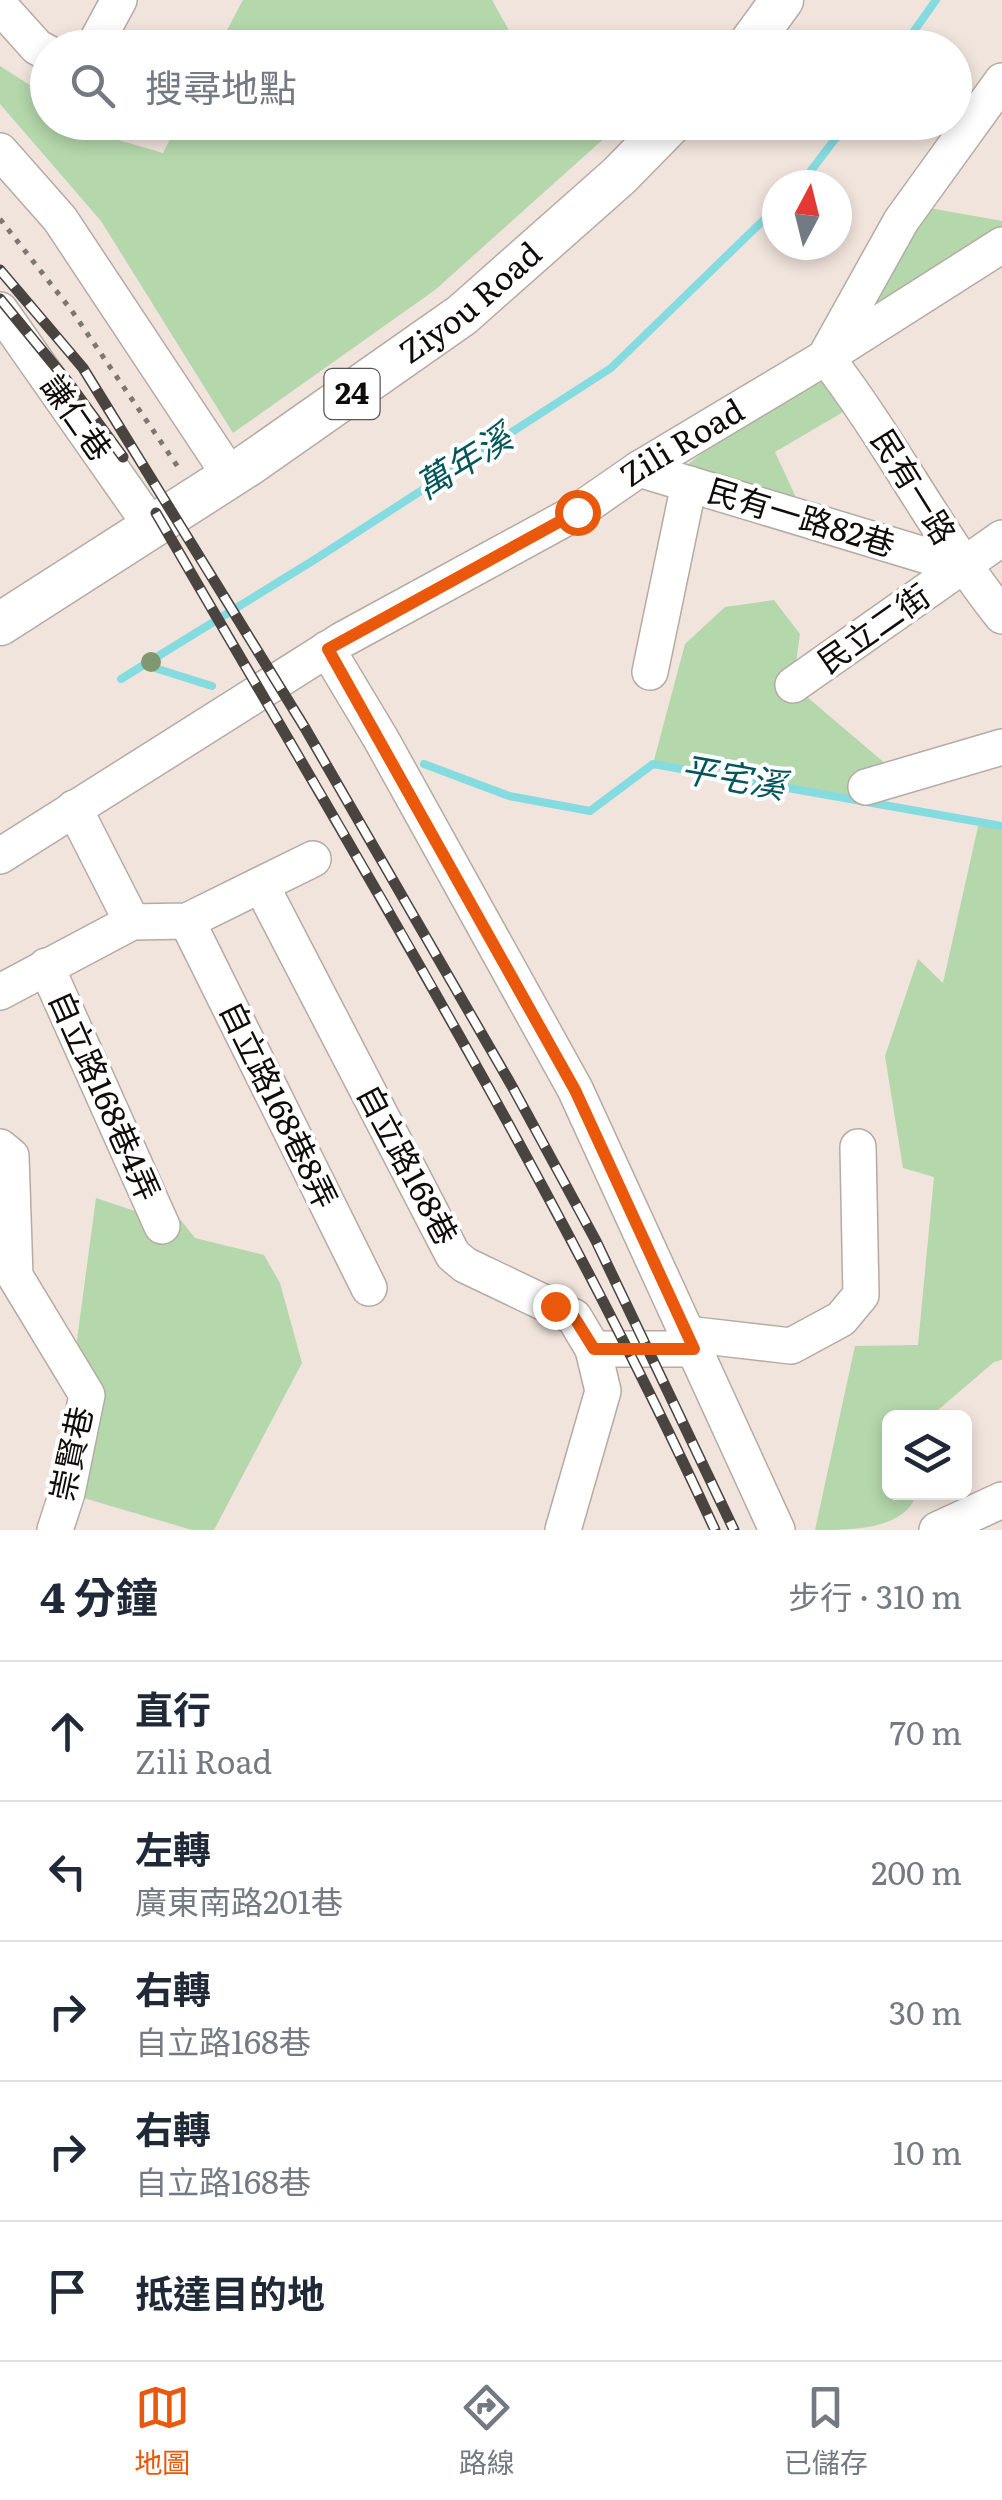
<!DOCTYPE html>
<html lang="zh-TW">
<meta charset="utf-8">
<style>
body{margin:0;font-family:Literata,"Noto Sans TC",serif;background:#f6f6f7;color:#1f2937}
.controls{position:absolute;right:30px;bottom:30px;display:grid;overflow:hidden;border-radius:15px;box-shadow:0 5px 15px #0003}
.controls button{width:90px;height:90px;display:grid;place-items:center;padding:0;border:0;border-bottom:2px solid #e0e1e3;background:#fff;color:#1f2937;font:50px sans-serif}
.compass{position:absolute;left:762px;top:170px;width:90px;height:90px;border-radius:50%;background:#fff;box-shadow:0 5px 15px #0003;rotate:7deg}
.stop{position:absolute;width:30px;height:30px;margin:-22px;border:8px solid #ea580c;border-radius:50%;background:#fff}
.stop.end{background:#ea580c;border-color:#fff;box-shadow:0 2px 10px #0008}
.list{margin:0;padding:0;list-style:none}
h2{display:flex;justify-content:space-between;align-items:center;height:130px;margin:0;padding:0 40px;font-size:42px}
h2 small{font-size:32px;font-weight:400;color:#747a83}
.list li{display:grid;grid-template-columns:65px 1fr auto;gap:30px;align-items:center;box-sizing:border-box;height:140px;padding:0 40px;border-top:2px solid #e0e1e3}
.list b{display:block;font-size:38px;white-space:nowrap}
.list p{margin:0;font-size:32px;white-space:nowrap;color:#747a83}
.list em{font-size:32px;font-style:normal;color:#747a83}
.icon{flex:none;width:55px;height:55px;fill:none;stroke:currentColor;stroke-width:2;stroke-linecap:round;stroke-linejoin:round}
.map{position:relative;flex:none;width:1002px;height:1530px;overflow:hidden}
.search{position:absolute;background:#fff;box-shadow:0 5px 15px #0003;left:30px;right:30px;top:30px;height:110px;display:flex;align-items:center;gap:25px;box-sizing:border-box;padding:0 35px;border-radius:55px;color:#747a83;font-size:38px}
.sheet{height:830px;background:#fff}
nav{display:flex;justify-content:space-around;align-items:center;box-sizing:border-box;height:140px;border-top:2px solid #e0e1e3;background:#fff;font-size:28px;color:#747a83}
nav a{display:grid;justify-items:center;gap:5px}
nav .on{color:#ea580c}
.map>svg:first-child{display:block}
.green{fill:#b4d7ac}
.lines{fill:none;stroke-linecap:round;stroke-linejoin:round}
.stream{stroke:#84dbe0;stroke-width:8}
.minor-casing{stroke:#b6aba3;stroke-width:38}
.major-casing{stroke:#b6aba3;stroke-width:45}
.path{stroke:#7e7671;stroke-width:5;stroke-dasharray:5 8;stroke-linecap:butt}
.minor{stroke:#fff;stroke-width:35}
.major{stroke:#fff;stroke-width:42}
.rail-casing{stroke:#4a4440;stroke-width:11}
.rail{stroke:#fff;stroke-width:8;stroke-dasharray:22;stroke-linecap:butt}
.tree{fill:#80986f}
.route{stroke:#ea580c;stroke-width:12}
.labels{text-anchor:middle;stroke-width:8;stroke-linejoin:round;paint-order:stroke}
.shield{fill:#fff;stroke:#585553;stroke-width:2.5}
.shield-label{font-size:30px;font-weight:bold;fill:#100c09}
.street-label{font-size:32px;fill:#100c09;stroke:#fff}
.water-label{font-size:35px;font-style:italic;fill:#025559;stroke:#fff}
</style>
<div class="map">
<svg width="1002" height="1530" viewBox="0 0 1002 1530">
<rect width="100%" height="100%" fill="#f0e4dc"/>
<g class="green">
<polygon points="243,0 492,0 518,47 218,47"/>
<polygon points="0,66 47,96 48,122 91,123 122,141 163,153 179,122 594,122 609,134 435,290 233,433 101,221 0,104"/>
<polygon points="913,205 1002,221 1002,245 826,357 860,402 775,452 806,519 654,491 819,361"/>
<polygon points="774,600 800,634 793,685 887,765 880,805 653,764 685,644 725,607"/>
<path d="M979,822L1002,826V1360L994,1362L938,1410L936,1417L890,1418V1492L917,1493C906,1530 852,1530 815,1530L855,1346L918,1345L934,1177L903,1168L885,1056L918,959L943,983Z"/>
<polygon points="155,1188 195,1238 264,1255 280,1283 302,1363 214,1530 192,1530 67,1493 73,1370 96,1198 135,1211"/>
</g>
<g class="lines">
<g class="stream">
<polyline points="902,48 936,0"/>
<polyline points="800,185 848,122"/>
<polyline points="145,665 212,686"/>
<polyline points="121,679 314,560 611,368 777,207"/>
<polyline points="424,764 509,796 590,811 653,764 1002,826"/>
</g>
<g class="minor-casing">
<g id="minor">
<polyline points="0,6 37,47 48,53"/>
<polyline points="93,48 119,0"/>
<polyline points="0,151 60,219 231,477"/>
<polyline points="0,310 152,527"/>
<polyline points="828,352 901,221 1002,81"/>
<path d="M826,357C890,440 937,534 1002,616"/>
<polyline points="639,469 964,567"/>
<polyline points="327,649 381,739 575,1089 777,1530"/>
<polyline points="650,672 689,484"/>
<polyline points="793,685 1002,538"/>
<polyline points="866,787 1002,747"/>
<polyline points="74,808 132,922"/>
<path id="s1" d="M0,856L342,640L577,512L639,469L826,357L1002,245"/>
<polyline points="261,885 453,1255 465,1265 574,1317 593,1349 694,1349"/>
<polyline points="187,921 369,1288"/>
<polyline points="46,966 162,1226"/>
<polyline points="0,992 132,922 187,921 313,859"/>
<polyline points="0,1147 11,1156 15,1276 87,1395 67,1493 55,1530"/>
<polyline points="687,1334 791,1346 841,1319 861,1295 858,1147"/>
<polyline points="563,1530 603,1391 593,1349"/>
<polyline points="937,1530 1002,1500"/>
</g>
</g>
<g class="major-casing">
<g id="major">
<polyline points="747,48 782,0"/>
<path id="s2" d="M0,624L248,465L462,315L619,176L672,122"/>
</g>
</g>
<polyline class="path" points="0,219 72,311 180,470"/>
<use href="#minor" class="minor"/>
<use href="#major" class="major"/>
<g class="rail-casing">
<g id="rail">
<polyline points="0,270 83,368 305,728 513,1088 596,1241 734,1530"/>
<polyline points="0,299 68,382 123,457"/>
<path d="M156,513C350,847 553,1178 715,1530"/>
</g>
</g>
<use href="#rail" class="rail"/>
</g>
<circle class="tree" cx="151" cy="662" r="10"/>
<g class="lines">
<polyline class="route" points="555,1306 574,1317 594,1349 694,1349 575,1090 328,649 577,512"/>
</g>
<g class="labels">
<rect class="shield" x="324.5" y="369" width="55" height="50" rx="8"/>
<g class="shield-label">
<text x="352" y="404">24</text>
</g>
<g class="street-label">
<text dy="11" stroke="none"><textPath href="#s2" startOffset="570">Ziyou Road</textPath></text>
<text transform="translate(76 418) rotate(55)" y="11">謙仁巷</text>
<text dy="11" stroke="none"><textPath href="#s1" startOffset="798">Zili Road</textPath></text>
<text transform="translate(913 487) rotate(58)" y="11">民有一路</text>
<text transform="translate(801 518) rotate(17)" y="11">民有一路82巷</text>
<text transform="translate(874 629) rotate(-35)" y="11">民立二街</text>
<text transform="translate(104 1096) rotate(66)" y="11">自立路168巷4弄</text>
<text transform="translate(278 1105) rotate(64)" y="11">自立路168巷8弄</text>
<text transform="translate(407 1165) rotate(62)" y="11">自立路168巷</text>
<text transform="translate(72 1454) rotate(-78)" y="11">崇賢巷</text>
</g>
<g class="water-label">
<text transform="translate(464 462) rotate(-32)" y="12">萬年溪</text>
<text transform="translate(733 778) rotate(10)" y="12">平宅溪</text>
</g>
</g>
</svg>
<div class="controls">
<button><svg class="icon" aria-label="layers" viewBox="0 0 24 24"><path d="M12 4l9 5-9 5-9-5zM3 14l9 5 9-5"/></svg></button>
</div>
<svg class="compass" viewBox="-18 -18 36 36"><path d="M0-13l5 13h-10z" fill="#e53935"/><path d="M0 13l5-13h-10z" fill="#747a83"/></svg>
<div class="stop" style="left:577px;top:512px"></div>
<div class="stop end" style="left:555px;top:1306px"></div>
<div class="search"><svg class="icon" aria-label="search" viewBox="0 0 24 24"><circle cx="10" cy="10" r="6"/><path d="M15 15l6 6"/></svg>搜尋地點</div>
</div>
<section class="sheet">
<h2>4 分鐘<small>步行 · 310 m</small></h2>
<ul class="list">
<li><svg class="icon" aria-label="ahead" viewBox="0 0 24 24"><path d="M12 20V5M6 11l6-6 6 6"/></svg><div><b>直行</b><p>Zili Road</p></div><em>70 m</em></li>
<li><svg class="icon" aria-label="left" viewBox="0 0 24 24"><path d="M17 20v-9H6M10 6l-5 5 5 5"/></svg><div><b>左轉</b><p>廣東南路201巷</p></div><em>200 m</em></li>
<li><svg class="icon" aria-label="right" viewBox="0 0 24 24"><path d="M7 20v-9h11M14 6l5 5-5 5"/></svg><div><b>右轉</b><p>自立路168巷</p></div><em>30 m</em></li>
<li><svg class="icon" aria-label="right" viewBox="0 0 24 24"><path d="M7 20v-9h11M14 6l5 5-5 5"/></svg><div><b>右轉</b><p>自立路168巷</p></div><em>10 m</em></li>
<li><svg class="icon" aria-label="arrive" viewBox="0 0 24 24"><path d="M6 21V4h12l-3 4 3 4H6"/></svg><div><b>抵達目的地</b></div></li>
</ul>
</section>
<nav>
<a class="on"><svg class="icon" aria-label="map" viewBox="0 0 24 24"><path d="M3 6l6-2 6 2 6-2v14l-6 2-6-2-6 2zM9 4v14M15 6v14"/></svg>地圖</a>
<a><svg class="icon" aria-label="directions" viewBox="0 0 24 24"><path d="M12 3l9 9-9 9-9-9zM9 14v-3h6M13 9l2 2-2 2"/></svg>路線</a>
<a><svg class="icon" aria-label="saved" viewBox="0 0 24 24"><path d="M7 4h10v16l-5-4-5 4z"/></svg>已儲存</a>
</nav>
